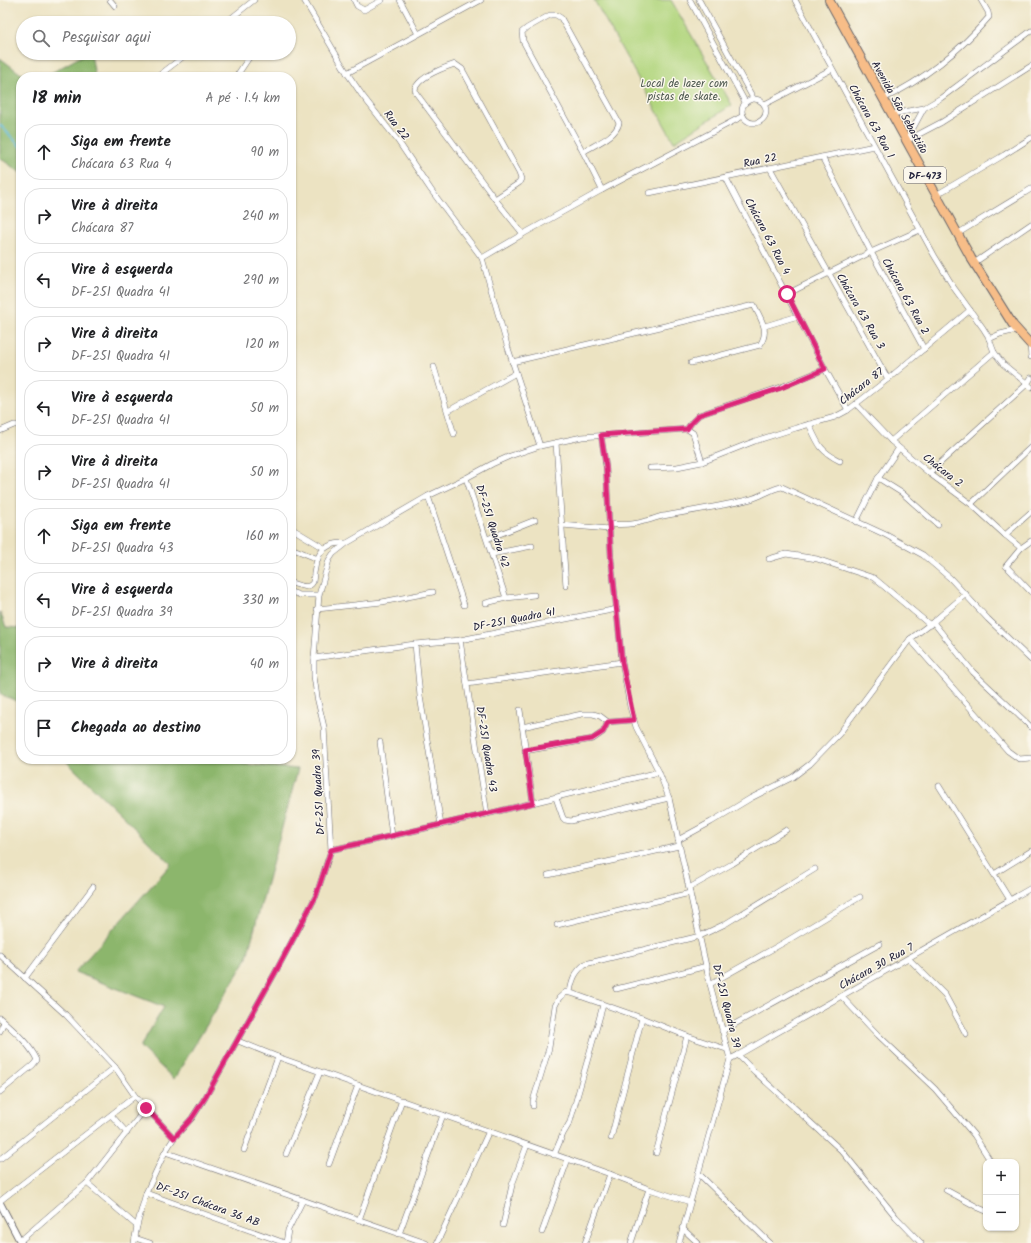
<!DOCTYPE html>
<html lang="pt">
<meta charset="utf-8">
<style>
body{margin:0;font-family:Kalam,sans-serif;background:#f2f2f2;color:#202124}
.controls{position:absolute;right:12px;bottom:12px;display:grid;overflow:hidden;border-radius:8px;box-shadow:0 1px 3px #0004}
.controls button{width:36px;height:36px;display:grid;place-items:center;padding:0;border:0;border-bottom:1px solid #e0e0e0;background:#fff;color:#202124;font:20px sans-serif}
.stop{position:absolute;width:12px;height:12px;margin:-9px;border:3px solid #db2777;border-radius:50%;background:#fff}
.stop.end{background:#db2777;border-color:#fff;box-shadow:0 1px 4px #0008}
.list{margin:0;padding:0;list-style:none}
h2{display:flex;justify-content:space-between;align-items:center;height:52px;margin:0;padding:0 16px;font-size:17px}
h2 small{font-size:13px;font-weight:400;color:#757577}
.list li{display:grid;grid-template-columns:26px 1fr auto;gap:12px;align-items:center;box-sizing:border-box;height:56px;margin:0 8px 8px;padding:0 8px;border:1px solid #e0e0e0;border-radius:16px}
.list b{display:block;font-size:15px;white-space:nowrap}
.list p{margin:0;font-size:13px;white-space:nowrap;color:#757577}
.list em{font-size:13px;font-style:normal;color:#757577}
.icon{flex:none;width:22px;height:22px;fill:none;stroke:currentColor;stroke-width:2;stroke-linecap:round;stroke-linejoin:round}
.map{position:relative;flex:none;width:1031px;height:1243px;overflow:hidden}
.search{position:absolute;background:#fff;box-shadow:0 1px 3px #0004;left:16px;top:16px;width:280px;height:44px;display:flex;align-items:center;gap:10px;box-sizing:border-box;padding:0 14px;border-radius:22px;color:#757577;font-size:15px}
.panel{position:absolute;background:#fff;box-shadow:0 1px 3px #0004;left:16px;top:72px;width:280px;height:692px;border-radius:16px}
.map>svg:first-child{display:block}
.green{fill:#b1d57d;stroke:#6a7c5c}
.forest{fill:#8cb66c;stroke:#576c54}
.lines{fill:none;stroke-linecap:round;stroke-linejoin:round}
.stream{stroke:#57b7d6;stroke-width:2}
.minor-casing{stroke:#69666a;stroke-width:6}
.tertiary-casing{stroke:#69666a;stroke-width:8}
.primary-casing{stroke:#69666a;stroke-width:10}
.minor{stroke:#fff;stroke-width:5}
.tertiary{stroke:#fff;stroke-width:6}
.primary{stroke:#f7bd88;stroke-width:8}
.route{stroke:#db2777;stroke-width:5}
.labels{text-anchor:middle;stroke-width:3;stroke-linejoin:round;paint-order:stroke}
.shield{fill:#fbf7ec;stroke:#636270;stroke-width:1}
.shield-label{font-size:10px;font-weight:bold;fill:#22223b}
.park-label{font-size:11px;fill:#4d584f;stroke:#fbf7ec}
.street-label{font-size:11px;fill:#22223b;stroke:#fbf7ec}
</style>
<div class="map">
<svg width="1031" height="1243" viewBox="0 0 1031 1243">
<rect width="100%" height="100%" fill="#fbf7ec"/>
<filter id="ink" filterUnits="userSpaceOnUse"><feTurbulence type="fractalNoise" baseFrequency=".025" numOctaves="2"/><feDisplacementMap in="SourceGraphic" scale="8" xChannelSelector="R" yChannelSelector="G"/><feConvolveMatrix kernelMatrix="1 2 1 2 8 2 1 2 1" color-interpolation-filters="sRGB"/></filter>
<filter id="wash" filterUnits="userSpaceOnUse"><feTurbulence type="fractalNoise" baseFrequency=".012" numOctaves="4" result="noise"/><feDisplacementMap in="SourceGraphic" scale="16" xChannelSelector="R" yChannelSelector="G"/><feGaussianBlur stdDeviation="0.9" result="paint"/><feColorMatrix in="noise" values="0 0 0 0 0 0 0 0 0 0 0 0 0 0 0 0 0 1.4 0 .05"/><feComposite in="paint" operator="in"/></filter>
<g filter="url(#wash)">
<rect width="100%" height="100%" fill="#ece3c2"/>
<polygon class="green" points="594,0 671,0 732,105 674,142"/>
<g class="forest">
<polygon points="87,53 91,53 95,77 44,77"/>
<polygon points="0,58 25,77 21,77 21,173 0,158"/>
<polygon points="0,612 6,627 21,628 21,703 0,694"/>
<polygon points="64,759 237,759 242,764 298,769 246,960 174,1079 140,1047 164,1007 75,972 171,864"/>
</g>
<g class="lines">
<polyline class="stream" points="0,125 21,147"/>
</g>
</g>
<g filter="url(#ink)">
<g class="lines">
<g class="minor-casing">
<g id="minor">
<polyline points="110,0 115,6"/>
<polyline points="304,0 347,73 362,95 398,141 431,190 482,258 507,345 540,446"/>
<polyline points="354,0 357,6 364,10 382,0"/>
<polyline points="400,0 418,34"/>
<polyline points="690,0 745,102"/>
<polyline points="699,0 753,98"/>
<polyline points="795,0 934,255 954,288 983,328 988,336 994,352 1003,364 1031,387"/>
<path d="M550,15H556L561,18L619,123C616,137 595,144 583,152L523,41L522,32L527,28Z"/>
<polyline points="225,23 254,0"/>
<path d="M455,64L462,69L519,173L521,179L519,183L495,199L416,93L415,89C419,77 443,68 455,64Z"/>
<polyline points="347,73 481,0"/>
<polyline points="157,77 188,53"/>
<polyline points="236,77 252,53"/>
<path d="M883,99C922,81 961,50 989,17L988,12L981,0"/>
<circle cx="754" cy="111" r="12"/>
<polyline points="765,104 832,69"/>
<polyline points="892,114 924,108 941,98 1031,31"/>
<polyline points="906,141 942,122 1031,66"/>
<polyline points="906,141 924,108"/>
<polyline points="583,152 602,190"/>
<polyline points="822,157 871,252 924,349"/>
<polyline points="770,168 888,379"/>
<polyline points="726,178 825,369 848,410"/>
<polyline points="649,193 874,146"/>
<polyline points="936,195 1004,155 1031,138"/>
<polyline points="495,199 523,234 602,190 743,116"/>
<polyline points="957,234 1031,189"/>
<polyline points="482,258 523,234"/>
<polyline points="974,263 1031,224"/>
<polyline points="787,294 871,252 920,230"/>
<polyline points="765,326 798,316"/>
<polyline points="989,339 1000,334 1017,330"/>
<polyline points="1030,344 1031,357"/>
<path d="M512,362L754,305C761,320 770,330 760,345L691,363"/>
<polyline points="434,367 454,434"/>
<polyline points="856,404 891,441 929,473 971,504 1005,535 1021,548"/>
<polyline points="448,411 516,373"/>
<path d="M809,424C818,444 820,451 840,461"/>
<polyline points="0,431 14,425 21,425"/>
<polyline points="601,435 606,467 611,557 622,662 630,707 636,727 659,772 669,798 710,984 730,1059 679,1243"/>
<polyline points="891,441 994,352"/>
<polyline points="556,443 566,586"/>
<polyline points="702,462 693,433 687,429 692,422 699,415 781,387 825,369"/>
<polyline points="650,468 677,467 702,462 755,441 796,428 835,417 848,410 888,379 970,310"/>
<polyline points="929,473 1027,384 1031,378"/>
<polyline points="466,478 506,598"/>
<polyline points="878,478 902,493 938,525"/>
<polyline points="428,496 464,605"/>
<polyline points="971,504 1031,447"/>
<polyline points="856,522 877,480 899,448"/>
<path d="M609,524C621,525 633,525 645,521C651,520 657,517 663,516C692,511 722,506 751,499C762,496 770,489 782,487L886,535L923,555L950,578L988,619L1031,660"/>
<polyline points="562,525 609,529"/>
<polyline points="291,528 324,548"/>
<polyline points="1005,535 1031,512"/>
<polyline points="487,539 535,520"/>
<polyline points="1031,541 1021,548 1006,566 1031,592"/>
<polyline points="291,548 318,559"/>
<polyline points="492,554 532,546"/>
<polyline points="769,559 786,554 817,559 874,578 930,625"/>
<path d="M291,583C298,585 309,590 313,582C315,559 319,542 346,543"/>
<polyline points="291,592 300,595 319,595"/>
<polyline points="486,603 506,598 534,595"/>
<polyline points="317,609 382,602 433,592"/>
<polyline points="933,622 973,672 1031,727"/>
<polyline points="910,639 1008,751 1019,759 1031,758"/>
<polyline points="460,640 487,814"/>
<polyline points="415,644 420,696 441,825"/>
<polyline points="314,658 415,644 460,640 617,609"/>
<polyline points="467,684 622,662"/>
<polyline points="520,710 533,803"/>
<polyline points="522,727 582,714 593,714 600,716 608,722 634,720"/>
<polyline points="380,742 392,836"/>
<polyline points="525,751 593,739 603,732 608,722"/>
<polyline points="939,786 1010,900"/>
<polyline points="556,798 563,818 565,820 571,821 669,798"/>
<polyline points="678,840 711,822 751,798 793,777 810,764 839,734 910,639 933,622 966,594"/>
<polyline points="331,850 487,814 659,772"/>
<polyline points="994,874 1031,851"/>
<polyline points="548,875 679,846"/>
<polyline points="689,888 732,864 786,830"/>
<polyline points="557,925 690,893"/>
<polyline points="0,955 66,1015 115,1067 135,1096 174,1138"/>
<polyline points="909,959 945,995 966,1034"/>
<polyline points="25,978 93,887"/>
<polyline points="710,984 785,942 860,897"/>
<polyline points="616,989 707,966"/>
<path d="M570,992C572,980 575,972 585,964L700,936L725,924L815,869"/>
<polyline points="842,997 878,1035 935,1089 974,1135 991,1162"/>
<path d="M0,1018C13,1030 29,1043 37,1060L33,1065L0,1092"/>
<polyline points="0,1031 4,1022"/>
<polyline points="722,1031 880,944"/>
<polyline points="238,1041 278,1057 610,1174 649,1189 690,1202"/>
<polyline points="738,1055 755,1072 842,1151 896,1217 921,1243"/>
<polyline points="730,1059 738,1055 1031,888"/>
<polyline points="533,1106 533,1101 549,1048 555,1006 559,998 566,992 574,994 642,1018 687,1036 726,1049"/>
<polyline points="111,1115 127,1133"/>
<polyline points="611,1138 642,1018"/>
<polyline points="244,1150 278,1057"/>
<polyline points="165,1152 426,1243"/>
<polyline points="656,1153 687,1036"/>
<polyline points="286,1154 320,1072"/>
<polyline points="554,1155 563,1134 570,1122 603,1005"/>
<polyline points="0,1159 115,1067"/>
<polyline points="329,1164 358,1085"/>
<polyline points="698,1173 770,1243"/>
<polyline points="87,1183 137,1226"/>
<polyline points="946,1190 979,1208 986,1211"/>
<polyline points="146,1193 285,1243"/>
<polyline points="0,1201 135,1096"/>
<polyline points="359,1220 402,1100"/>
<polyline points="503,1225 512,1185 527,1145"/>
<polyline points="682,1228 698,1243"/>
<polyline points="542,1232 568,1159"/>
<polyline points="399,1234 443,1115"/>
<polyline points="135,1238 150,1243"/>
<polyline points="20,1241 87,1183 146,1108"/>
<polyline points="134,1243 137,1226 146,1193 165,1152 174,1138 192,1118 205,1098 275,973 316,896 331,850 324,727 317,697 314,676 314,658 319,595 329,560 333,554 347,543 428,496 466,478 492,464 510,456 540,446 582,437 687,429"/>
<polyline points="286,1243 288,1230 303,1200"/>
<polyline points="437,1243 489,1131"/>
<polyline points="585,1243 610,1174"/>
<polyline points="631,1243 649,1189"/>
</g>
</g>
<g class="tertiary-casing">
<polyline id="tertiary" points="0,1203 21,1243"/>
</g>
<g class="primary-casing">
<polyline id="primary" points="829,0 971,258 1013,325 1031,345"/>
</g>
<use href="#minor" class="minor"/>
<use href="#tertiary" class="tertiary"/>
<use href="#primary" class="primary"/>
</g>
</g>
<g class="lines" filter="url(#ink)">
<polyline class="route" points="146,1108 174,1138 192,1118 205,1098 275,973 316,896 331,850 533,803 525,750 592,739 603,732 608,722 634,720 622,662 611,557 606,467 601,435 687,429 692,422 699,415 781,388 825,369 787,294"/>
</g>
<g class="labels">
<rect class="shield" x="904" y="167" width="42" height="16" rx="3"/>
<g class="shield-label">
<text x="925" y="179">DF-473</text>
</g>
<g class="park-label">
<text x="684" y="87">Local de lazer com<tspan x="684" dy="13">pistas de skate.</tspan></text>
</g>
<g class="street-label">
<text transform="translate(900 107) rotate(61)" y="4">Avenida São Sebastião</text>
<text transform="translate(872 121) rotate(61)" y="4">Chácara 63 Rua 1</text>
<text transform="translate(397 125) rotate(53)" y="4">Rua 22</text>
<text transform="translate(760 160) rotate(-12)" y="4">Rua 22</text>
<text transform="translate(768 236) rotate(62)" y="4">Chácara 63 Rua 4</text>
<text transform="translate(906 296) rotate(61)" y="4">Chácara 63 Rua 2</text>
<text transform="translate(861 311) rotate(60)" y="4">Chácara 63 Rua 3</text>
<text transform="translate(861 386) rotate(-38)" y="4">Chácara 87</text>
<text transform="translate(943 470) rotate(38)" y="4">Chácara 2</text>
<text transform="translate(493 526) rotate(72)" y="4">DF-251 Quadra 42</text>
<text transform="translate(514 619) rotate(-11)" y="4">DF-251 Quadra 41</text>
<text transform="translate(487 749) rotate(81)" y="4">DF-251 Quadra 43</text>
<text transform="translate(318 792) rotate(-93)" y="4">DF-251 Quadra 39</text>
<text transform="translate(876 966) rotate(-29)" y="4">Chácara 30 Rua 7</text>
<text transform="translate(727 1006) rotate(76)" y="4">DF-251 Quadra 39</text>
<text transform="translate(208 1204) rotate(20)" y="4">DF-251 Chácara 36 AB</text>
</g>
</g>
</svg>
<div class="controls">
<button>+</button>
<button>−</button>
</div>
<div class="stop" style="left:787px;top:294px"></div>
<div class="stop end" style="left:146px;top:1108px"></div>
<div class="search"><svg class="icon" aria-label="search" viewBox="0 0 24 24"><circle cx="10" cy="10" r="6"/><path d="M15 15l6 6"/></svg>Pesquisar aqui</div>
<section class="panel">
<h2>18 min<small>A pé · 1.4 km</small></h2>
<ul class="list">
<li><svg class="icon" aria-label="ahead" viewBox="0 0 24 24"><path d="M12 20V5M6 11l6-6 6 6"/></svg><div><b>Siga em frente</b><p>Chácara 63 Rua 4</p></div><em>90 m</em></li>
<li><svg class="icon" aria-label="right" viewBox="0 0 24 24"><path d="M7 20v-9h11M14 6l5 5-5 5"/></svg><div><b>Vire à direita</b><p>Chácara 87</p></div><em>240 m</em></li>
<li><svg class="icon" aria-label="left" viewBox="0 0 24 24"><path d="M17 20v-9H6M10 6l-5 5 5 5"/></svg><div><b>Vire à esquerda</b><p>DF-251 Quadra 41</p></div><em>290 m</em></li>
<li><svg class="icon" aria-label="right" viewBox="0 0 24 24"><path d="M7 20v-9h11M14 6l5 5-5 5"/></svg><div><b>Vire à direita</b><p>DF-251 Quadra 41</p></div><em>120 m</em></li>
<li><svg class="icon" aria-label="left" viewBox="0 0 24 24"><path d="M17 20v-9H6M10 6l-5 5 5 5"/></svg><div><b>Vire à esquerda</b><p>DF-251 Quadra 41</p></div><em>50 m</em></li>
<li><svg class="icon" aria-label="right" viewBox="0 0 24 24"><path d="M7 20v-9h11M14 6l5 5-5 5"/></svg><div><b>Vire à direita</b><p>DF-251 Quadra 41</p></div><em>50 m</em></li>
<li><svg class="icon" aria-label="ahead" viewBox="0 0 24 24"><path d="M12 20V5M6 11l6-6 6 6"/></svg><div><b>Siga em frente</b><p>DF-251 Quadra 43</p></div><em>160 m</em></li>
<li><svg class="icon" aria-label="left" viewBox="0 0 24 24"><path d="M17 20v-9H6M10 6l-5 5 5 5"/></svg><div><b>Vire à esquerda</b><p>DF-251 Quadra 39</p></div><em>330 m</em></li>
<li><svg class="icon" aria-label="right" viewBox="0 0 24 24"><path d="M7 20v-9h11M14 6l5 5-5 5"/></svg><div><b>Vire à direita</b></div><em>40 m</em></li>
<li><svg class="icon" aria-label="arrive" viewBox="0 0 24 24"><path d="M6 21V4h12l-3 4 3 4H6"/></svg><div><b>Chegada ao destino</b></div></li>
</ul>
</section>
</div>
